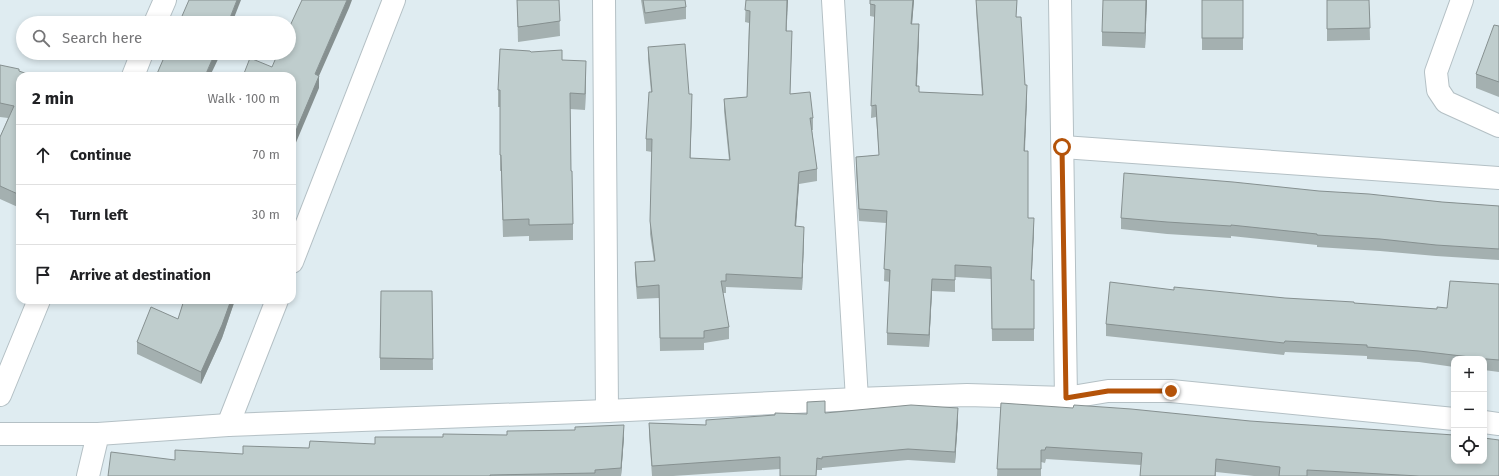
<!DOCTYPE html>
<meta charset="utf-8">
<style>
body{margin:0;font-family:"Fira Sans",sans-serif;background:#f2f2f2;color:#202124}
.controls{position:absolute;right:12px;bottom:12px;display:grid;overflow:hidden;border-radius:8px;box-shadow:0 2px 6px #0003}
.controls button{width:36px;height:36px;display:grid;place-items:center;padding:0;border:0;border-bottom:1px solid #e0e0e0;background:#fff;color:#202124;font:20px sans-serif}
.stop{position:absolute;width:12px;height:12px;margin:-9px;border:3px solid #b45309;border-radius:50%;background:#fff}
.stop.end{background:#b45309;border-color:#fff;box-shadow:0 1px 4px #0008}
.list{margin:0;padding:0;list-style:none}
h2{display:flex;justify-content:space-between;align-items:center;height:52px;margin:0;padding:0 16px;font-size:17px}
h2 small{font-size:13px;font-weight:400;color:#757577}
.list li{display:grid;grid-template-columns:26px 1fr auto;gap:12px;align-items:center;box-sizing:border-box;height:60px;padding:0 16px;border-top:1px solid #e0e0e0}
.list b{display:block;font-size:15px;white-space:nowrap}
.list em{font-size:13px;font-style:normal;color:#757577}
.icon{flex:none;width:22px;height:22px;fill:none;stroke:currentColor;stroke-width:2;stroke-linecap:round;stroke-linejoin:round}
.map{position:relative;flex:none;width:1499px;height:476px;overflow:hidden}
.search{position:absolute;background:#fff;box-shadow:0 2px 6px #0003;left:16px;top:16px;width:280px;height:44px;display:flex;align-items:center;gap:10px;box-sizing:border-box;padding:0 14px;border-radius:22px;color:#757577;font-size:15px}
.panel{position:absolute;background:#fff;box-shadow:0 2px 6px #0003;left:16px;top:72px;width:280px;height:232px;border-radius:12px}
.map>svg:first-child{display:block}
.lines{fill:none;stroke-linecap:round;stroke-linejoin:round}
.minor-casing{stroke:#b4c0c5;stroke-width:24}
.minor{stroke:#fff;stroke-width:22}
.wall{fill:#a4b0b0}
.shaded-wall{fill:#869090}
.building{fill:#bfcdcd;stroke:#869090}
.route{stroke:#b45309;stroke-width:5}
</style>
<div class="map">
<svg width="1499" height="476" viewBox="0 0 1499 476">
<rect width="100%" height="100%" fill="#dfecf1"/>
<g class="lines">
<g class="minor-casing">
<g id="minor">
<polyline points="604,0 607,411"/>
<polyline points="833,0 857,399"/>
<polyline points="1060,0 1066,398"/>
<polyline points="1462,0 1436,72 1438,90 1446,102 1499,126"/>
<polyline points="155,23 165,0"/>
<polyline points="133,76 142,53"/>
<polyline points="1063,147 1499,178"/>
<polyline points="292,262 394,0"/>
<polyline points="0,395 39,300"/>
<polyline points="1484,422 1499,424"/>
<polyline points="228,425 277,300"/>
<polyline points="0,434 98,434"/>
<polyline points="88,476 98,434 228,425 607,411 857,399 967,395 1066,398 1108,391 1171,391 1454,419"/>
</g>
</g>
<use href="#minor" class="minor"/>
</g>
<g class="wall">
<polygon points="517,0 559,0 560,36 518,42"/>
<polygon points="641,0 685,0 686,7 686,19 645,24"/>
<polygon points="746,0 786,31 792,43 790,94 813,118 813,130 812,130 817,169 817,181 799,184 796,226 804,239 802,290 726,287 726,293 723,293 729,327 729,339 704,343 704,350 660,351 659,298 637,299 635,274 635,262 654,261 650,234 652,152 646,151 646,139 651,92 648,59 648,47 689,94 692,106 690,158 729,160 724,111 724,99 747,97 749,23 745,22"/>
<polygon points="870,0 914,0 912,24 919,36 917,86 919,92 982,95 976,10 976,0 1017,0 1016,17 1027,97 1025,151 1028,218 1034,230 1031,280 1034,280 1034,341 992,341 991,279 955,277 955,292 932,291 929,347 887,345 887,333 890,282 884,281 886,223 859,221 856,169 856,157 879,155 876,117 871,118 875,17 870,16"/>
<polygon points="1147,0 1145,48 1102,46 1102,32"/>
<rect x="1202" y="0" width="41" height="50"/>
<polygon points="1327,0 1369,0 1370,40 1327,41"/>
<polygon points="1499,26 1499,97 1476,88 1476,74"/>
<polygon points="531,52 562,60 586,77 585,110 570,109 571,171 573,224 573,240 529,241 529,236 503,237 501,171 500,171 500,107 498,107 498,90"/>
<polygon points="0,65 19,71 20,76 20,208 0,199 0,137 8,118 0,117"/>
<polygon points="1319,191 1442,202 1499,206 1499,260 1436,256 1380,251 1317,247 1317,245 1231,236 1231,238 1167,234 1121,229 1121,218"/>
<polygon points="1499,284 1499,372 1484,370 1484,359 1454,359 1454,367 1419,362 1367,359 1367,356 1285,352 1284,355 1106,336 1106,324 1174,290 1354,303 1437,309 1447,308"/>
<polygon points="432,291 433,370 380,370 380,358"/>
<polygon points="184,300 235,300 222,338 201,384 137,354 137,342 178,319"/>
<polygon points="1001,403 1499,476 1254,476 1216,472 1216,476 1140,476 1141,465 1046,459 1045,463 1041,462 1041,476 997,476"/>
<polygon points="825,413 958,420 955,463 908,460 822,468 822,470 817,470 816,476 780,476 780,469 673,476 652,476 649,434 649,423 706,425 807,414"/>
<polygon points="507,435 624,437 621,476 108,476 175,460 309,448 375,444 443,437"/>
</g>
<g class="shaded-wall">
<polygon points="237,0 241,0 232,23 228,23"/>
<polygon points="347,0 352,0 349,8 319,76 319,88 292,152 292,140 315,74"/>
<polygon points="787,0 788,0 786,43 786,31"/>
<polygon points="913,0 914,0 911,36 911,24"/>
<polygon points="1146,0 1147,0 1145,48 1145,33"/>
<polygon points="919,24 919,36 916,99 916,86"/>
<polygon points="215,53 221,53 210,76 205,76"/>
<polygon points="586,61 586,77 585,110 585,94"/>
<polygon points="1027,85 1027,97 1024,163 1024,151"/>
<polygon points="692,94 692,106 690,170 690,158"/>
<polygon points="799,172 799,184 795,239 795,226"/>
<polygon points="1034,218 1034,230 1031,292 1031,280"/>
<polygon points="804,227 804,239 802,290 802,278"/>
<polygon points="932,279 932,291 929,347 929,335"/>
<polygon points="231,300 235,300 222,338 201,384 201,372"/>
<polygon points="958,408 958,420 955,463 955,452"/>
<polygon points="624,425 624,437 621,476 621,468"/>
</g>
<g class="building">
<polygon points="189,0 237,0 228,23 179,23"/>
<polygon points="302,0 347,0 315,74 319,76 292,140 292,76 243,76 250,58 272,67 278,53 289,53 289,28"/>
<polygon points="517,0 559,0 560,21 518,27"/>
<polygon points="643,0 685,0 686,7 645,13"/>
<polygon points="746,0 787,0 786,31 792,31 790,94 810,92 813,118 810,118 817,169 799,172 795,226 804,227 802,278 726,274 726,281 721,281 729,327 704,331 704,338 660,338 659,285 637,287 635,262 655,261 650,221 652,139 646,139 649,92 652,92 648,47 685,44 689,94 692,94 690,158 730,160 724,99 747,97 750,11 745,10"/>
<polygon points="870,0 913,0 911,24 919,24 916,86 919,86 919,92 983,95 976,0 1017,0 1016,17 1021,17 1025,85 1027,85 1024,151 1028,151 1028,218 1034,218 1031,280 1034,280 1034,329 992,329 991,267 955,265 955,280 932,279 929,335 887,333 890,270 884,269 887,211 859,209 856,157 879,155 876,105 871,106 875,5 870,4"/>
<polygon points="1103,0 1146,0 1145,33 1102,32"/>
<rect x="1202" y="0" width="41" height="38"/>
<polygon points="1327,0 1369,0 1370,28 1327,29"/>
<polygon points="1494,25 1499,26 1499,82 1476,74"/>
<polygon points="500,49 530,51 531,52 562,50 562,60 586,61 585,94 570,93 571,171 572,171 573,224 529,225 529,219 503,220 501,155 500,155 500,90 498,90"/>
<polygon points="166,53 215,53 205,76 156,76"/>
<polygon points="0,65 19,69 19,71 33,76 20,76 20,195 0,186 0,137 14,106 0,103"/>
<polygon points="1124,173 1233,182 1319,191 1369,194 1442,202 1499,206 1499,249 1436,245 1380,239 1317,235 1317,234 1231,225 1231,226 1167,222 1121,218"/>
<polygon points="1450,281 1499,284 1499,360 1487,359 1419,351 1367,347 1367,345 1285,341 1284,343 1106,324 1110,282 1174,290 1174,287 1285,298 1354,302 1354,303 1437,309 1437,307 1447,308"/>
<polygon points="381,291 432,291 433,359 380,358"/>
<polygon points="184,300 231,300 222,325 201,372 137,342 151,307 178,319"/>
<polygon points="825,401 825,413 911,405 958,408 955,452 908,449 822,457 822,459 817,458 816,476 780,476 780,457 652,466 649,423 706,425 706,420 775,415 775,413 807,414 807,402"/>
<polygon points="1001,403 1073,408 1074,405 1131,409 1250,421 1454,435 1454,461 1484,461 1484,438 1499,440 1499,476 1419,476 1307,470 1307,476 1279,476 1280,467 1216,459 1215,476 1140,476 1142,453 1046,447 1045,450 1041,450 1041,469 997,469"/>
<polygon points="624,425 621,468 595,470 595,473 490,475 490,476 108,476 111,452 175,460 175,450 243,454 243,446 309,448 310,441 375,444 375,437 443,437 443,434 507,435 507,431 575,430 575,427"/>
</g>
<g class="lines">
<polyline class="route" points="1062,147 1066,398 1108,391 1171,391"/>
</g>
</svg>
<div class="controls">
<button>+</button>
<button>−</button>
<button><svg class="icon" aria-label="locate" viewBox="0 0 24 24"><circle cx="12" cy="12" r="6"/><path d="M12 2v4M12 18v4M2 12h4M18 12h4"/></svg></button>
</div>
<div class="stop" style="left:1062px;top:147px"></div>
<div class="stop end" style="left:1171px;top:391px"></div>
<div class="search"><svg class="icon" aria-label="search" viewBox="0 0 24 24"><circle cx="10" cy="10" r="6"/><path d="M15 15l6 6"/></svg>Search here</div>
<section class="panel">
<h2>2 min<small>Walk · 100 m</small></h2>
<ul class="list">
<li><svg class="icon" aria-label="ahead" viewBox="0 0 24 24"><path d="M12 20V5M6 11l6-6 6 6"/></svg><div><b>Continue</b></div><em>70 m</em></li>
<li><svg class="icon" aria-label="left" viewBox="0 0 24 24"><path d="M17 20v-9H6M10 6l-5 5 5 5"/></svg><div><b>Turn left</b></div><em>30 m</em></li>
<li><svg class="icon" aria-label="arrive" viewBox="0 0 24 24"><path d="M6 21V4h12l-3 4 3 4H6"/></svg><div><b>Arrive at destination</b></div></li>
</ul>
</section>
</div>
